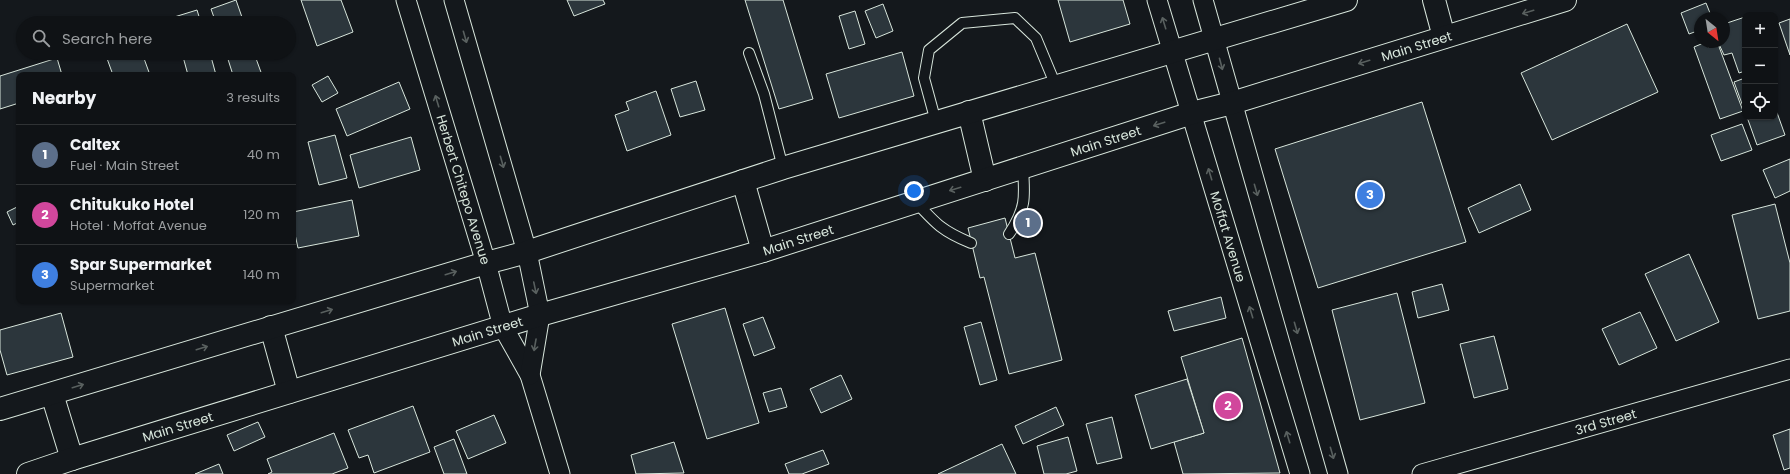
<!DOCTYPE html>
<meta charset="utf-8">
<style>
body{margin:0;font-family:Poppins,sans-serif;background:#1d2022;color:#f1f3f6}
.controls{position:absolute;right:12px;top:12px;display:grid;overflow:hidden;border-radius:8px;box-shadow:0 1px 3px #0004}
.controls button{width:36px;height:36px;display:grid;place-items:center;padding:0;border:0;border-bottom:1px solid #2f3234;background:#0f1215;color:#f1f3f6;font:20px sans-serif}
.compass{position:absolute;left:1694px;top:12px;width:36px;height:36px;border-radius:50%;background:#0f1215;box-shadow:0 1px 3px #0004;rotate:150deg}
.you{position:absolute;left:914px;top:191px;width:14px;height:14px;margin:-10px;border:3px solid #fff;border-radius:50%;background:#1a73e8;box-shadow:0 0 0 6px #1a73e833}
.badge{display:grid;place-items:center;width:26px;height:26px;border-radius:50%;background:#ea580c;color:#fff;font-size:13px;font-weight:700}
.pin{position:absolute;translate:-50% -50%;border:2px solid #fff;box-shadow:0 1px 4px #0006}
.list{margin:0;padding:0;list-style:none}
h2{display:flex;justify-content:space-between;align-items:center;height:52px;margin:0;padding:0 16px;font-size:17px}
h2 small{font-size:13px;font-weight:400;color:#9b9ea0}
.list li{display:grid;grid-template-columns:26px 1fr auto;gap:12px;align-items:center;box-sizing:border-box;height:60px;padding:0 16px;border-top:1px solid #2f3234}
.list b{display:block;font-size:15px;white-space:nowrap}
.list p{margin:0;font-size:13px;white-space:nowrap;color:#9b9ea0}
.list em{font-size:13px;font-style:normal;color:#9b9ea0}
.icon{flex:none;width:22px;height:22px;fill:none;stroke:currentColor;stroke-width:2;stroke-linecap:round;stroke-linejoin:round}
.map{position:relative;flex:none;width:1790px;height:474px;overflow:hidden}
.search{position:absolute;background:#0f1215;box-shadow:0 1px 3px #0004;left:16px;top:16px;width:280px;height:44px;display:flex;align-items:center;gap:10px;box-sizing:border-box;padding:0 14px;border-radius:22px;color:#9b9ea0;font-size:15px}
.panel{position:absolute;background:#0f1215;box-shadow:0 1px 3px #0004;left:16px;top:72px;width:280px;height:232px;border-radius:8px}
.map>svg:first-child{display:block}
.building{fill:#2c363c;stroke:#d8e6dc}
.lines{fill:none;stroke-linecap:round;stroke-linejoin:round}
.service-casing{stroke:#d8e6dc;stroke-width:12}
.minor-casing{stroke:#d8e6dc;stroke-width:21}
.trunk-casing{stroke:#d8e6dc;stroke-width:24}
.service{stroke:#14181c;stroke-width:10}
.minor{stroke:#14181c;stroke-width:19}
.trunk{stroke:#14181c;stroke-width:22}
.oneway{stroke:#59605f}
.labels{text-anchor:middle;stroke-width:3;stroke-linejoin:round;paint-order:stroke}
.street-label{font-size:13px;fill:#d8e6dc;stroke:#14181c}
</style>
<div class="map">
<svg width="1790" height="474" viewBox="0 0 1790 474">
<rect width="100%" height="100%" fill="#14181c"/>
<g class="building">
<polygon points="236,0 244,23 216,23 211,9"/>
<polygon points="301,0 341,0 353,32 317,46"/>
<polygon points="567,0 603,0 605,4 574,16"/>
<polygon points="745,0 783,0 813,99 779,109"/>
<polygon points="1058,0 1123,0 1130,24 1070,42"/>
<polygon points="1706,3 1712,18 1700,18 1700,30 1689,34 1681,13"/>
<polygon points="883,4 893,31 876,38 865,11"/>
<polygon points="197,10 201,23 173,23 171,18"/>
<polygon points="855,11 865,44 849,49 839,16"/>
<polygon points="1745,17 1745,71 1739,73 1732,53 1724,55 1718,42 1724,42 1724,24"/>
<polygon points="1790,19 1790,55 1779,23"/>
<polygon points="1627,24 1658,92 1552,140 1521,73"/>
<polygon points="1706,42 1708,47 1718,44 1743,111 1720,119 1694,47"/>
<polygon points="902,52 914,96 839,118 826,74"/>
<polygon points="105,53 142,53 150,75 113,75"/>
<polygon points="182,53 210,53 216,75 188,75"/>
<polygon points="226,53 254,53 262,75 233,75"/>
<polygon points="57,58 62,75 19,75 19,103 0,109 0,76"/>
<polygon points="328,76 338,93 322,102 312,85"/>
<polygon points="1745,78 1745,112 1734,82"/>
<polygon points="696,81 705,110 680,117 671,89"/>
<polygon points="399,82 410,109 347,136 336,109"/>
<polygon points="656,91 671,135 627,151 615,115 629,110 626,102"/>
<polygon points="1422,102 1466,242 1318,288 1275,149"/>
<polygon points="1775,107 1785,135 1757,145 1747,117 1775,117"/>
<polygon points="1742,124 1752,150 1721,161 1711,135"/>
<polygon points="335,135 347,178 319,185 308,142"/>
<polygon points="411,137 420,170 359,188 350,155"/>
<polygon points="1790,159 1790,191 1775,198 1763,170"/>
<polygon points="1520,184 1531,210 1479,233 1468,208"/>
<polygon points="352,200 359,236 298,248 293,225 293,212"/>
<polygon points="1775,204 1790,263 1790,311 1758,319 1732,215"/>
<polygon points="19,206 19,222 13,225 7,212"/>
<polygon points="1005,218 1015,258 1035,253 1062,360 1009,374 984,277 980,278 968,228"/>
<polygon points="1689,254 1719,322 1676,341 1645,274"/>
<polygon points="1442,284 1449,310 1418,318 1412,292"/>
<polygon points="1397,293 1425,403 1360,420 1332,310"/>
<polygon points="1221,297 1226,318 1174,331 1168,311"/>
<polygon points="725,308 759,423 707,439 672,324"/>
<polygon points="1640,312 1657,348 1619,365 1602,329"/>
<polygon points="61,313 73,357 7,375 0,350 0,330"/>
<polygon points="763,317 775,348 754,356 743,324"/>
<polygon points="981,322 997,380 980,385 964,327"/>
<polygon points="1494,336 1508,389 1474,398 1460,344"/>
<polygon points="1242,338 1280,473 1183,474 1174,442 1204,433 1181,357"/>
<polygon points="841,375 852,399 821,413 810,389"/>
<polygon points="1187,379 1204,433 1151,449 1135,395"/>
<polygon points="781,388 787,407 769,412 763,393"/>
<polygon points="413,406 430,452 374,473 368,455 359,458 348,430"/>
<polygon points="1056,407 1064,425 1023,444 1015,426"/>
<polygon points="494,415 506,443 468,459 456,431"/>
<polygon points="1112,417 1122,458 1097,464 1086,424"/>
<polygon points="258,422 265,437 234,451 227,435"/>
<polygon points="1790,429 1790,468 1784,470 1773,435"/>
<polygon points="334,433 348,468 332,474 268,474 272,472 267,459"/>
<polygon points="1068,437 1077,471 1066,474 1044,474 1037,446"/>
<polygon points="454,439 467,474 444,474 434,447"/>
<polygon points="674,442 684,473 636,474 631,455"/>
<polygon points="1002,444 1016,474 938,474"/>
<polygon points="823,450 829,464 802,474 789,474 785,464"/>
<polygon points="219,464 223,474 195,474"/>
</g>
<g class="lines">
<g class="service-casing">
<g id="service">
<polyline points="749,53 764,94 783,168"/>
<polyline points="936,122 924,78 929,50 962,23 1015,18 1036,38 1056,86"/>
<path d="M915,201C936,224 942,231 971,243"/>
<path d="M1009,234C1026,209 1025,197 1023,169"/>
</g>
</g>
<g class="minor-casing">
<g id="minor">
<path id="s1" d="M406,0L486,263L503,327L530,375L560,474"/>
<polyline points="454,0 527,252 540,315 530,375"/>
<path id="s2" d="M1157,0L1300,474"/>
<polyline points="1203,0 1338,474"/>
<path id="s3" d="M1422,474L1790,369"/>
</g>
</g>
<g class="trunk-casing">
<g id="trunk">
<polyline points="1434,0 1444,37"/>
<polyline points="969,112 985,180"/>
<polyline points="743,181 763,251"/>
<polyline points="271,327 289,392"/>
<polyline points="52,394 72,459"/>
<polyline points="0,409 486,263 527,252 783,168 1346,0"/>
<path id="s4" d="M28,474L72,459L540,315L763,251L1192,113L1232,103L1565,0"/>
</g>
</g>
<use href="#service" class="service"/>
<use href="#minor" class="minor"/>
<use href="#trunk" class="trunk"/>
</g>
<defs><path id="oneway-shaft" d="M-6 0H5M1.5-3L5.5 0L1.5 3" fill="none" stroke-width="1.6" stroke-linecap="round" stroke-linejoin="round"/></defs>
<g class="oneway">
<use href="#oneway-shaft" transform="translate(1528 12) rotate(163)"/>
<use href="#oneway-shaft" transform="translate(1164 23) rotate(-107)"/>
<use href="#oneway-shaft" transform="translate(465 37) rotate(74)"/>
<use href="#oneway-shaft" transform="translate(1364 62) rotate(163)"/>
<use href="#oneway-shaft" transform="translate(1221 64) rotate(75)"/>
<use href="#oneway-shaft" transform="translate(437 101) rotate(-107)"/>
<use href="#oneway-shaft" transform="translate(1159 124) rotate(162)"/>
<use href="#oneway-shaft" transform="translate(502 162) rotate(74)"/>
<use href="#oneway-shaft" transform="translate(1210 174) rotate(-107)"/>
<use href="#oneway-shaft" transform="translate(955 189) rotate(163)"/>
<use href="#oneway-shaft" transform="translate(1256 190) rotate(74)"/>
<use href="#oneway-shaft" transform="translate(451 273) rotate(-17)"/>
<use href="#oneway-shaft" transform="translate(535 288) rotate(78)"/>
<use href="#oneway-shaft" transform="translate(327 311) rotate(-17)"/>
<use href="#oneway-shaft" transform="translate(1251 312) rotate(-107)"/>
<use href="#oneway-shaft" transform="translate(1296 328) rotate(74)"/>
<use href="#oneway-shaft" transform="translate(535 345) rotate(100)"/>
<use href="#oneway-shaft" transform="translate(202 348) rotate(-17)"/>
<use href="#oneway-shaft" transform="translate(78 386) rotate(-17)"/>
<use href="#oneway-shaft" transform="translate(1288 437) rotate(-107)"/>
<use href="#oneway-shaft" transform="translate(1332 453) rotate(74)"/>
</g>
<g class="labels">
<g class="street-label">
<text dy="5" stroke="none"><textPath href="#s4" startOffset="1453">Main Street</textPath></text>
<text dy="5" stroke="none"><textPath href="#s4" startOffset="1128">Main Street</textPath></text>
<text dy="5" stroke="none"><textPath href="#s1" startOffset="198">Herbert Chitepo Avenue</textPath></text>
<text dy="5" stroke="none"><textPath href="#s2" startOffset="247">Moffat Avenue</textPath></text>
<text dy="5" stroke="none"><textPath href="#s4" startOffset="805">Main Street</textPath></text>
<text dy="5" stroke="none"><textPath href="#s4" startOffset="481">Main Street</textPath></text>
<text dy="5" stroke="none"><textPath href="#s3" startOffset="191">3rd Street</textPath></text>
<text dy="5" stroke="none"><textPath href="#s4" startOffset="157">Main Street</textPath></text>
</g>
</g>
</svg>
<div class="controls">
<button>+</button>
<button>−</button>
<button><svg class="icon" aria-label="locate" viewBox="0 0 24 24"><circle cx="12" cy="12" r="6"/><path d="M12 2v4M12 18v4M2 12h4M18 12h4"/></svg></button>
</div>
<svg class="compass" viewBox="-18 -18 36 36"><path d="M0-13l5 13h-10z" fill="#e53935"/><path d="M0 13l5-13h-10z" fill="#9b9ea0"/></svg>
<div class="you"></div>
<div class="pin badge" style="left:1028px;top:223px;background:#5c6f8a">1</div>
<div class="pin badge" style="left:1228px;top:406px;background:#d1479c">2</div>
<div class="pin badge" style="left:1370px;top:195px;background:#3f7fe0">3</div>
<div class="search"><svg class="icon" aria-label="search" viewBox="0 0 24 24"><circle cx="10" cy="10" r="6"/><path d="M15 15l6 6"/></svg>Search here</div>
<section class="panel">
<h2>Nearby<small>3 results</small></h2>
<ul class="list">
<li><span class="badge" style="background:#5c6f8a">1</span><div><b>Caltex</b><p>Fuel · Main Street</p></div><em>40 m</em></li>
<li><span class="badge" style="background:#d1479c">2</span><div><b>Chitukuko Hotel</b><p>Hotel · Moffat Avenue</p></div><em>120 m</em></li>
<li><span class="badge" style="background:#3f7fe0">3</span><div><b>Spar Supermarket</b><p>Supermarket</p></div><em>140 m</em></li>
</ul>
</section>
</div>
